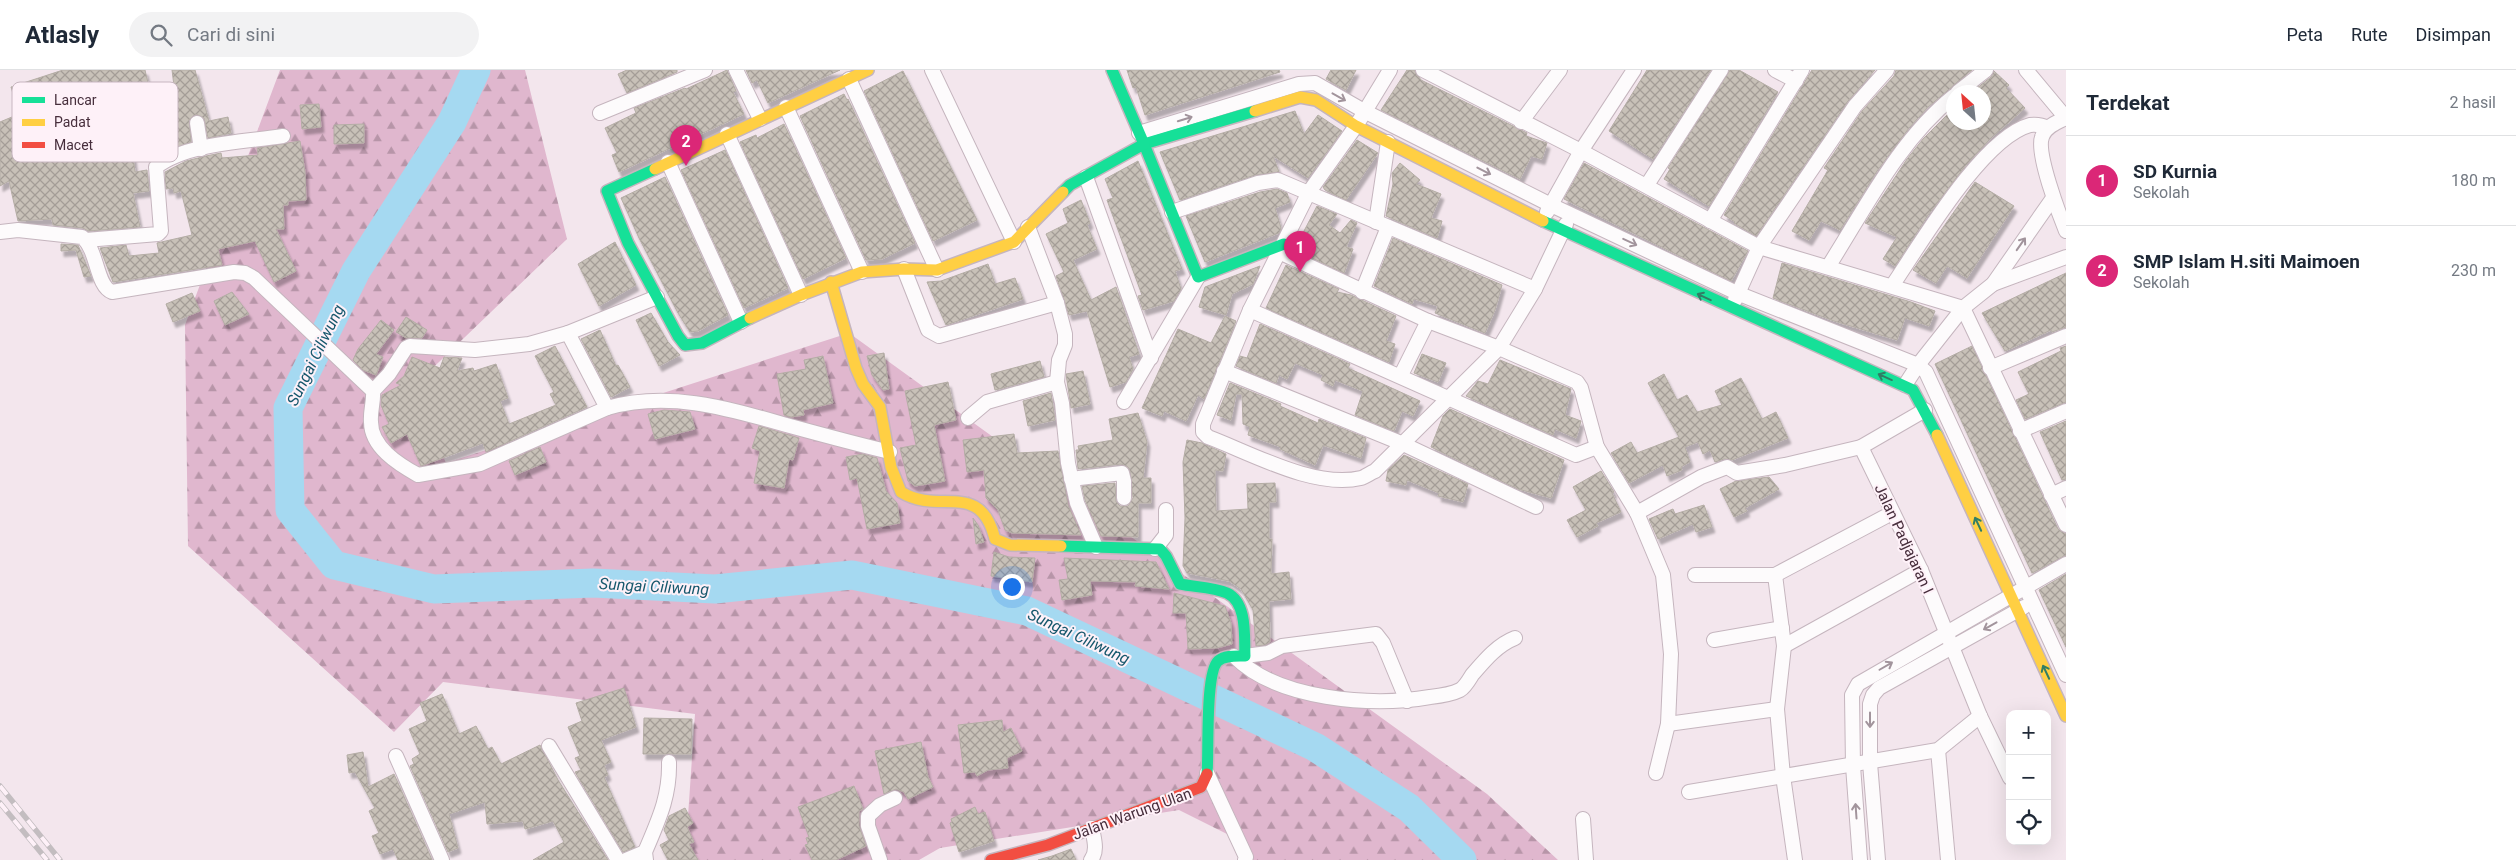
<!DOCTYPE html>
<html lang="id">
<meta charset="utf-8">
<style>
body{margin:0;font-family:Roboto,sans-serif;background:#f2f2f3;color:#1f2937}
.controls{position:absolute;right:15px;bottom:15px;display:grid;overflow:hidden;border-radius:10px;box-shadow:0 5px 20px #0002}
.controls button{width:45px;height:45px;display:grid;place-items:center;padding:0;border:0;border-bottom:1px solid #e0e1e3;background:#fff;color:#1f2937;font:25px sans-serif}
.compass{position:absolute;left:1946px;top:15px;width:45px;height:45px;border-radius:50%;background:#fff;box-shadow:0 5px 20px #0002;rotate:333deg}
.you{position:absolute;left:1011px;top:516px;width:18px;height:18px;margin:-12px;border:4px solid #fff;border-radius:50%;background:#1a73e8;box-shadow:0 0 0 8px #1a73e833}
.badge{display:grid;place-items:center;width:32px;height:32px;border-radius:50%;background:#db2777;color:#fff;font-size:16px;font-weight:700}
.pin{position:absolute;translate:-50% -41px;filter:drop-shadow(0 1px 2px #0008)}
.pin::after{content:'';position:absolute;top:26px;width:18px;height:15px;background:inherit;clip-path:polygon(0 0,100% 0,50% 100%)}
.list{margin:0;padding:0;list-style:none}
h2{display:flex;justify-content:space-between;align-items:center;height:65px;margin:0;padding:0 20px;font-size:21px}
h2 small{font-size:16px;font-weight:400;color:#747a83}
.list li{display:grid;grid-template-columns:32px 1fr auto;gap:15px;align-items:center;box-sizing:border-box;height:90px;padding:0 20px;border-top:1px solid #e0e1e3}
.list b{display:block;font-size:19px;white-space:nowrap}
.list p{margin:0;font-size:16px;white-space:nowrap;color:#747a83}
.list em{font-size:16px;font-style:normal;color:#747a83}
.icon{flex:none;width:28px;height:28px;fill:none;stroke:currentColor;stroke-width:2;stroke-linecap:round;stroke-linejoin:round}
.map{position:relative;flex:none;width:2066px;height:790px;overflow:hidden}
header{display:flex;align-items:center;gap:30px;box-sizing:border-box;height:70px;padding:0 25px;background:#fff;border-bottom:1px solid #e0e1e3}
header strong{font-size:24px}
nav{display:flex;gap:28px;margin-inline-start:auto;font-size:18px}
.search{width:350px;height:45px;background:#f2f2f3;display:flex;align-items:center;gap:12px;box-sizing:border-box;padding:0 18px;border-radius:28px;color:#747a83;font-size:19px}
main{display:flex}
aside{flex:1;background:#fff}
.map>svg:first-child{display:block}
.forest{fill:url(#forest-firs)}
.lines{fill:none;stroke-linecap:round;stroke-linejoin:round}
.river{stroke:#a5d9f1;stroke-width:29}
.building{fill:url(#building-cross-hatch);stroke:#b4ada5;filter:url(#shadow)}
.street-casing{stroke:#c5b5be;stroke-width:16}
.fast-casing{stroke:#c5b5be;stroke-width:14}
.slow-casing{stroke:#c5b5be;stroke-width:14}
.jam-casing{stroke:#c5b5be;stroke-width:14}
.street{stroke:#fdfbfc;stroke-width:14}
.fast{stroke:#16e098;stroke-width:11}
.slow{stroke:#ffcf43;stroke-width:11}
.jam{stroke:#f24e42;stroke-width:11}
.rail-casing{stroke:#c3bdc0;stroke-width:5.5}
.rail{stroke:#fef1f8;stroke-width:4;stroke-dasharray:11;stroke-linecap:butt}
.oneway{stroke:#a2949c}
.oneway2{stroke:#317e65}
.labels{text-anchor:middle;stroke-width:4;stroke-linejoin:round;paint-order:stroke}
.street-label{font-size:15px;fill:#472e3c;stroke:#fef1f8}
.water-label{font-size:16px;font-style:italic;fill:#16576c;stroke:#fef1f8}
.key{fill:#fef1f8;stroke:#c7b6c0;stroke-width:1}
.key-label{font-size:14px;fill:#472e3c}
</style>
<header>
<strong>Atlasly</strong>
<div class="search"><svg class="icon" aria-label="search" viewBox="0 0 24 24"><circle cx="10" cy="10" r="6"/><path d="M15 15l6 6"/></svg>Cari di sini</div>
<nav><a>Peta</a><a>Rute</a><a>Disimpan</a></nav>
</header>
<main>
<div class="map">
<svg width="2066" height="790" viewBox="0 0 2066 790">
<defs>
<pattern id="forest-firs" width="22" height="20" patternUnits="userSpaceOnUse" patternTransform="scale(1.25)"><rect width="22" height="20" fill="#e0b7ce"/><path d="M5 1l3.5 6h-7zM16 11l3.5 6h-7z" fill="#b795a8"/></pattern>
<pattern id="building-cross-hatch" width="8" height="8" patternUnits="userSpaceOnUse" patternTransform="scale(1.25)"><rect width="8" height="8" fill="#c8c1b8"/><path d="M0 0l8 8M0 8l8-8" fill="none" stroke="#a49d97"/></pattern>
<filter id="shadow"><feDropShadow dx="3" dy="5.5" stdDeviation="1" flood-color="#0004"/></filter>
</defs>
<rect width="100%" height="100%" fill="#f3e6ed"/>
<polygon class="forest" points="280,0 525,0 567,169 413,317 446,393 849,263 1487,724 1558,790 1251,790 1237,769 1179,740 940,778 919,790 685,790 695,644 443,612 394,662 188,476 185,255"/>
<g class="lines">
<polyline class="river" points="476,0 452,52 356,201 288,338 290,440 334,495 434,519 593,513 715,519 852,505 1027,541 1315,677 1409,738 1462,790"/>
</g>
<g class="building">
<polygon points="63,0 145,0 152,30 175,24 172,0 195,0 209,51 228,47 231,63 208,68 204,48 196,44 189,50 191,72 158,85 154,71 132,76 135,102 147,100 149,121 133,123 140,157 88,161 83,158 53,155 52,149 18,151 9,111 0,116 0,52 19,44 11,17"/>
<polygon points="627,0 677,0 677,2 627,23 618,4"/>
<polygon points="727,0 736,21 733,22 744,44 619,102 612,85 617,83 605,58 636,43 634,38 685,18 686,19"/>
<polygon points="746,0 840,0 768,33 757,10 752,13"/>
<polygon points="1127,0 1279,0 1280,2 1145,45 1136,17 1133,18"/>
<polygon points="1331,0 1356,0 1346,20 1326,9"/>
<polygon points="1407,0 1414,0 1421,10 1527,63 1526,66 1547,73 1542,89 1531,86 1520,109 1381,40"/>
<polygon points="1647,0 1711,0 1653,89 1609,61"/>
<polygon points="1730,0 1739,0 1778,22 1709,136 1664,109 1670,99 1668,98"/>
<polygon points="1812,0 1875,0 1848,31 1756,166 1734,153 1735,152 1724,145"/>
<polygon points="1896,0 1972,0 1928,37 1909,58 1877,101 1840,160 1821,151 1809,170 1792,161 1828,100 1824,98 1862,41 1894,6"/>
<polygon points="903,1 977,150 933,171 864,21"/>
<polygon points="1994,1 2009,15 2006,18 2025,38 1991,68 1966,95 1928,145 1895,196 1883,189 1897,167 1865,153 1907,89 1923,69 1954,38 1954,52 1984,52 1984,22 1972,22 1991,7"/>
<polygon points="844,24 847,30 848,29 915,173 882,189 866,190 800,46"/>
<polygon points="319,34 321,57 302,59 300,35"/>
<polygon points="1295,41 1304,64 1318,45 1342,61 1308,108 1273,86 1279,102 1255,105 1180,130 1160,82"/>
<polygon points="364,54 364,73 334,74 334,55"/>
<polygon points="784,54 846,188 803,209 740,72 756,65 757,68"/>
<polygon points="1357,70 1378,83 1346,130 1325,120 1323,117"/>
<polygon points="300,71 305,102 306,130 288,131 288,135 283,135 284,159 276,159 296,201 274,212 255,171 218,179 222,195 113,212 100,178 126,175 129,186 159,183 157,173 192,165 181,121 174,123 173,118 166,119 165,102 186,91 206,86 221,83 222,88 258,85 257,78"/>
<polygon points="725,80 788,218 744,238 681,100"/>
<polygon points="1138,91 1182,199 1175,201 1181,219 1174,231 1143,240 1138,226 1142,225 1107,130 1113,128 1105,109"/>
<polygon points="1400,93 1420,110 1416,114 1441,124 1431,148 1442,151 1437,168 1386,146 1393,114 1392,103"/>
<polygon points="1584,93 1748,181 1731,211 1564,129"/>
<polygon points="665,107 728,245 698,261 690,262 678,243 639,168 621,128"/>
<polygon points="1975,112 2014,136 1967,208 1947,196 1936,213 1913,200"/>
<polygon points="1277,119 1287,123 1290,132 1275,138 1281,158 1279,163 1205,192 1186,146 1260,122"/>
<polygon points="1081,130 1090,153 1087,155 1097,179 1073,190 1091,230 1116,217 1139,284 1129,287 1133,299 1126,312 1110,317 1087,241 1069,245 1056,206 1064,202 1046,164 1068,153 1063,139"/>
<polygon points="1317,136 1337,144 1329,155 1340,163 1351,150 1357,153 1346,177 1353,179 1344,203 1297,181 1304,161"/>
<polygon points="1393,168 1502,215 1495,240 1485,263 1435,243 1438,236 1414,229 1412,234 1374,216"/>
<polygon points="615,172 636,215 599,236 578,194"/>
<polygon points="61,174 78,175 91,206 84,207 76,180 61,181"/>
<polygon points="1782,193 1911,232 1935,241 1929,256 1905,248 1897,270 1834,251 1773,228"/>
<polygon points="988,194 995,214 1015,208 1023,229 946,255 927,212 941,211"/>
<polygon points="1286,195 1339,219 1337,222 1351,225 1396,246 1386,271 1395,274 1389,292 1266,238"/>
<polygon points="1260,196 1253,214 1232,224 1226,245 1199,237 1205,217"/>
<polygon points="2066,203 2066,257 2052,262 2051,260 2005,281 1982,243"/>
<polygon points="232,222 249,244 225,255 214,231"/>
<polygon points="192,223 200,241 173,252 166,234"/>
<polygon points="651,243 668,272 680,285 659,296 636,250"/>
<polygon points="1225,246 1236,251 1204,329 1198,325 1186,351 1164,341 1162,346 1142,338 1178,259 1211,273"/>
<polygon points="406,247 427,260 422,268 406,268 396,262"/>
<polygon points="381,250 394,260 376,284 383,287 376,305 363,300 353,290 358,279"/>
<polygon points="1260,254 1350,294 1348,298 1420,331 1413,346 1402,341 1394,361 1355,345 1363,321 1335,310 1333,316 1321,310 1323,305 1295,293 1287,309 1279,305 1276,313 1236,296 1240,286 1247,288"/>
<polygon points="600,260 616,296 618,295 630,317 611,327 581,269"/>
<polygon points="555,276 587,337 486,382 483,373 421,396 407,364 391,373 382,357 389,354 381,335 382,325 401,315 396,313 404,306 412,287 440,298 444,287 462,288 457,301 473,298 474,301 496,294 508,328 500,331 509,354 556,335 550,324 554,322 535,286"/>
<polygon points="1972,276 2058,459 2066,464 2066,485 2032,503 1935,294"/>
<polygon points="2066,276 2066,332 2025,349 2016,330 2029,324 2018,302 2061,281 2060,278"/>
<polygon points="884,283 889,319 883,320 872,305 867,286"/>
<polygon points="1422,284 1446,293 1438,312 1414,303"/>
<polygon points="823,286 833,333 803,340 804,345 791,347 784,345 777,304 806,299 804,290"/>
<polygon points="1500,290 1571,319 1565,345 1581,351 1576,368 1555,359 1553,365 1466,326 1478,311 1488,314"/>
<polygon points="1040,291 1044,307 995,320 991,304"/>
<polygon points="1083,301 1090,334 1071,338 1066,304"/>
<polygon points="1664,304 1677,330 1687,325 1697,342 1722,335 1715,321 1741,308 1762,349 1776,342 1788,368 1732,390 1724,389 1715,392 1710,380 1703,384 1698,372 1685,377 1690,392 1681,397 1682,400 1667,406 1663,395 1629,413 1611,383 1631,372 1637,383 1679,367 1648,313"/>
<polygon points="948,312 956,350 934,355 945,411 915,416 908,411 900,378 916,375 905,321"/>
<polygon points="1230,313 1281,334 1280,336 1318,353 1319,349 1366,368 1361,388 1323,375 1315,395 1280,379 1281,377 1248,365 1250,357 1243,354 1242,324 1236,324 1231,350 1217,345"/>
<polygon points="1051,323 1055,350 1028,356 1023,331"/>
<polygon points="1450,339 1564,390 1551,428 1518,419 1431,377 1443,346"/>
<polygon points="664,340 690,342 695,359 655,369 648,344"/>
<polygon points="1138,343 1147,372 1143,408 1151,408 1151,433 1138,433 1138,467 1101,466 1085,430 1082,416 1115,413 1116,432 1120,436 1128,436 1133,428 1130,401 1128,397 1121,394 1078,399 1076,380 1079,380 1078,376 1113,370 1109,349"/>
<polygon points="2066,351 2066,409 2062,410 2040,362"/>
<polygon points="759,356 799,368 793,390 789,389 784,418 754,413 760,381 752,378"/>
<polygon points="1014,364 1017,383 1058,381 1068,435 1081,465 1012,463 1005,460 998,440 986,428 984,400 967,402 963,370"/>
<polygon points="1187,370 1202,373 1226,384 1223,401 1215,400 1216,441 1248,439 1247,414 1275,413 1276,432 1269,432 1269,469 1272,469 1271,504 1289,502 1291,529 1269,531 1270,572 1265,575 1256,576 1253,540 1241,519 1229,511 1187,503 1183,496 1185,448 1183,392"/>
<polygon points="540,377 546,392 515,405 509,391"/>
<polygon points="863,384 877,388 886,421 897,433 900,453 867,459 857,408 850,410 846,387"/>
<polygon points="1404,385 1468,414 1463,432 1438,426 1439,423 1407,410 1406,415 1386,411 1388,400"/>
<polygon points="1601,401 1614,422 1612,423 1621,442 1596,453 1598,456 1577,467 1567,450 1586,440 1573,417"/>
<polygon points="1769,407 1779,419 1745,438 1747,441 1734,447 1720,419 1736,411"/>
<polygon points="1704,435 1712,457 1696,462 1693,454 1658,469 1649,449 1673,439 1675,444"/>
<polygon points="973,448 978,455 984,472 976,474"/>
<polygon points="994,482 1009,487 1035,488 1032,512 991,506"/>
<polygon points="1064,488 1156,492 1169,519 1135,516 1136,512 1090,511 1092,525 1062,530 1059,510 1068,509"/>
<polygon points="2066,504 2066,577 2039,520"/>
<polygon points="1174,523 1225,536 1231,553 1232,574 1217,578 1188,579 1186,543 1173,543"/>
<polygon points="624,618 636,657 601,670 611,692 604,695 608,705 604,707 635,777 623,782 575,702 581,700 575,688 580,686 568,657 582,651 576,633"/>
<polygon points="442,624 459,664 476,656 488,679 492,677 501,694 540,675 558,710 608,790 533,790 564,772 553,751 525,759 523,751 487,754 485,732 449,744 458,778 448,782 410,696 414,694 412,689 420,684 409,659 427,651 420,633"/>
<polygon points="644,648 692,649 691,684 643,684"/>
<polygon points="1002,650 1003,662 1011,658 1022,681 1007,688 1008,698 988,700 977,706 975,702 964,703 958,655"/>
<polygon points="921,672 928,707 933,717 908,729 904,722 896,719 884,724 875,681"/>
<polygon points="363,682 368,717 394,704 432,790 398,790 393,779 380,784 372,766 379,763 369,741 375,738 355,702 349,703 347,685"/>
<polygon points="854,716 863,739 859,741 859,756 866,776 836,790 812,790 805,775 808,774 806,768 809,767 798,737"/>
<polygon points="975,737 978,744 985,742 994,771 959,782 950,753 952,752 951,749"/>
<polygon points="685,738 693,753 687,757 694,772 689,774 698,790 668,790 660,775 669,770 664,760 669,746"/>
<polygon points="1071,779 1076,790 1038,790 1052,786"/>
</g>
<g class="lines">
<g class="street-casing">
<g id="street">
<polyline points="736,0 760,49"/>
<polyline points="932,0 1014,172"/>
<path d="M1390,0L1356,56L1309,122L1250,240L1203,354V362L1208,367C1251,383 1314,419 1361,408C1365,407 1370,403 1375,401L1499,278L1535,219L1566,154"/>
<polyline points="1423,0 1581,81 1759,177 1963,238 2066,455"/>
<polyline points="1775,0 1796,11"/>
<polyline points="2026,0 2066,48"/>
<polyline points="849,9 937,200"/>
<polyline points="1958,22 1986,0"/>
<polyline points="786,37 862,202"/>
<polyline points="600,43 705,0"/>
<path d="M2066,48C2057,52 2045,57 2042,67C2036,83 2059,144 2066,161"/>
<polyline points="1521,52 1560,0"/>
<polyline points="197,53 201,79"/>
<polyline points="1139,63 1299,14 1315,13 1364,41 1551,135 1737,223 1918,295 1926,302 2066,605"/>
<polyline points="727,64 801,225"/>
<polyline points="668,92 741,252"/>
<polyline points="1086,107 1151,288"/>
<polyline points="1647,115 1721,0"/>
<polyline points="1172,142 1258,113 1278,110 1535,219"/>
<polyline points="1547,142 1581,81 1634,0"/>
<polyline points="1710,151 1802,0"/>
<polyline points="1376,152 1388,72"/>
<polyline points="1028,157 1057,233 1065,264 1065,275 1059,290 1057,312 1062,333 1068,393 1077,433 1096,477"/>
<path d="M0,162L18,160L82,167C98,180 96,216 112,222L234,202L245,203L254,208L373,321C374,331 370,341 371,352C371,377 398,394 418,405L480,394L607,338L568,263L657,227"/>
<path d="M86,170L158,164L161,161L156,97C187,73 244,72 283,66"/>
<polyline points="1281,183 1428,251 1499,278 1577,312 1581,318 1597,377 1637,443 1701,407 1727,397 1737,403 1785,395 1861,377 1925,340"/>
<path d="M1828,197C1865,139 1899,70 1954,26"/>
<polyline points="904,199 928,260 939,266 1057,233"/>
<polyline points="1993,214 2066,187"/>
<path d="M1892,216C1920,175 1982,68 2030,55C2037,54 2042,55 2048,58"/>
<polyline points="1362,222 1388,157"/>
<polyline points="1735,230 1759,177 1855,36 1887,0"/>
<polyline points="1250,240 1576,385 1597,377"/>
<polyline points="1990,298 2066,266"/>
<polyline points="1224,301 1401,373 1536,437"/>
<polyline points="1401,305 1428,251"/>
<polyline points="1905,315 1918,295 1963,238 1993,214 2053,128"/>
<polyline points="373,321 389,304 406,278 410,276 475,280 529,274 568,263"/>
<polyline points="1124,332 1198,207"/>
<path d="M607,338C670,320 730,339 790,356C823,365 856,374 890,382"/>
<polyline points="968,348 987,332 1057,312"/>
<polyline points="2020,361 2066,341"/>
<polyline points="1861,377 1921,500 1980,646 2010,708"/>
<polyline points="1071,409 1122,403 1124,411 1124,428"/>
<polyline points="2051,425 2066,418"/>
<polyline points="1637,443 1663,505 1671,584 1668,654 1656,703"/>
<polyline points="1155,479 1166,465 1166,440"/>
<polyline points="1695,505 1775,505 1892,443"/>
<polyline points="1775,505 1784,576 1777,639 1783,706 1795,790"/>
<polyline points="1714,570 1782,558"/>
<polyline points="1784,576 1921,500"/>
<path d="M1234,586C1277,630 1372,637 1430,627C1439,626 1452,624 1460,620C1465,617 1469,610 1472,605C1484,591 1497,575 1515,568"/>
<polyline points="1245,586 1268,583 1282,576 1376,564 1383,573 1407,631"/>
<polyline points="1668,654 1777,639"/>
<polyline points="549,676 618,790"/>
<polyline points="1938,680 1948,790"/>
<polyline points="396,686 442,790"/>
<polyline points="1207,703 1246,787 1245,790"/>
<polyline points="1689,722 1938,680 1980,646"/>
<polyline points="1583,749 1586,790"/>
<polyline points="626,790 645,782"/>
<path d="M646,790L645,782C658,751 670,727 669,692"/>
<polyline points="880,790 868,756 868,746 880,735 895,728"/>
<path d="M1091,790C1098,781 1094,769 1092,758"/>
<polyline points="1860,790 1853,696 1852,625 1858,614 2066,494"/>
<polyline points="1878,790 1870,693 1870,634 1873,625 1879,618 2024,537"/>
</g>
</g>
<g class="fast-casing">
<g id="fast">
<polyline points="1255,41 1144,74 1198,207 1284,174"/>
<polyline points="655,99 607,121 628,173 678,266 685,275 702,273 750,248"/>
<polyline points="1063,122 1070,115 1144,74 1112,0"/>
<polyline points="1543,151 1913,320 1937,365"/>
<path d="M1061,476L1160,479L1166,486L1180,514C1194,517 1214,517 1227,523C1248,533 1244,568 1245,586C1236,586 1225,585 1218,591C1205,603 1209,684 1207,704"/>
</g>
</g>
<g class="slow-casing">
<g id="slow">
<polyline points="1255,41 1300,27 1316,30 1356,56 1543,151"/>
<polyline points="655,99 868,0"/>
<path d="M831,212L856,298L863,314L880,337L891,397L901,422C940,446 980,409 995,469L1010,475L1061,476"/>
<polyline points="750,248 801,225 862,202 904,199 937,200 1014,172 1063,122"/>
<polyline points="1937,365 2066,646"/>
</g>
</g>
<g class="jam-casing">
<polyline id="jam" points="991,790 1048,775 1201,717 1207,704"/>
</g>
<use href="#street" class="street"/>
<use href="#fast" class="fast"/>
<use href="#slow" class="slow"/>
<use href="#jam" class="jam"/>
<g class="rail-casing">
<g id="rail">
<polyline points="0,716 60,790"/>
<polyline points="0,733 47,790"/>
</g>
</g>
<use href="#rail" class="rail"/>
</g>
<defs><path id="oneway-shaft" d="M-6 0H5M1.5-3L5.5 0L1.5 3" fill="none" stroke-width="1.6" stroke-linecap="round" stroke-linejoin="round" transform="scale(1.25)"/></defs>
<g class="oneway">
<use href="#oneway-shaft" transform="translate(1339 27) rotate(29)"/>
<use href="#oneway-shaft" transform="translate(1185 49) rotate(-17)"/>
<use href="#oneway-shaft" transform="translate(1484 101) rotate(27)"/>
<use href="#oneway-shaft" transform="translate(1630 172) rotate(25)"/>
<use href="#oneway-shaft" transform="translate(2021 174) rotate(-55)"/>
<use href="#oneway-shaft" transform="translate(1990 556) rotate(151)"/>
<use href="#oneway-shaft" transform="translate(1886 596) rotate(-30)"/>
<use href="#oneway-shaft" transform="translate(1870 650) rotate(90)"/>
<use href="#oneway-shaft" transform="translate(1856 741) rotate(-94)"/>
</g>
<g class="oneway2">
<use href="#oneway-shaft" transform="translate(1704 227) rotate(-155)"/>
<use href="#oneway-shaft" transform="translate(1885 307) rotate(-156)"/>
<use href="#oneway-shaft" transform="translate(1978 454) rotate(-115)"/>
<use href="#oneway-shaft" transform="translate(2046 602) rotate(-115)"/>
</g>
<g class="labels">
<g class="street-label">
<text transform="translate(1904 469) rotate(65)" y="5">Jalan Padjajaran I</text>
<text transform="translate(1132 744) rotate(-20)" y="5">Jalan Warung Ulan</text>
</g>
<g class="water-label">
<text transform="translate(315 285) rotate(-64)" y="6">Sungai Ciliwung</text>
<text transform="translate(654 516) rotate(3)" y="6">Sungai Ciliwung</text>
<text transform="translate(1079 566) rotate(25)" y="6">Sungai Ciliwung</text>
</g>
</g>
<rect x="12" y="12" width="166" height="80" rx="8" class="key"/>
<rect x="22" y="27" width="23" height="6" fill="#16e098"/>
<rect x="22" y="49" width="23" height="7" fill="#ffcf43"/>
<rect x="22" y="72" width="23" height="6" fill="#f24e42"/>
<g class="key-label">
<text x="54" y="35">Lancar</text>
<text x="54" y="57">Padat</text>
<text x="54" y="80">Macet</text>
</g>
</svg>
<div class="controls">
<button>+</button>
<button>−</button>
<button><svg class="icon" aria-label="locate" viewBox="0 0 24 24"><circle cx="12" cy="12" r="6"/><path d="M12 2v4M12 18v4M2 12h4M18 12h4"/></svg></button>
</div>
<svg class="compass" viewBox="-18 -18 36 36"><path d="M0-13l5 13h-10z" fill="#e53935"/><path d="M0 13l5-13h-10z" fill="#747a83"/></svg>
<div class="you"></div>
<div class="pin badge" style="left:1300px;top:202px">1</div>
<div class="pin badge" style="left:686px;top:96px">2</div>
</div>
<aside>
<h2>Terdekat<small>2 hasil</small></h2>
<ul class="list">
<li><span class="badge">1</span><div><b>SD Kurnia</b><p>Sekolah</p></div><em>180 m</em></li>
<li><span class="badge">2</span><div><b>SMP Islam H.siti Maimoen</b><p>Sekolah</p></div><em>230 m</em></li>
</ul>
</aside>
</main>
